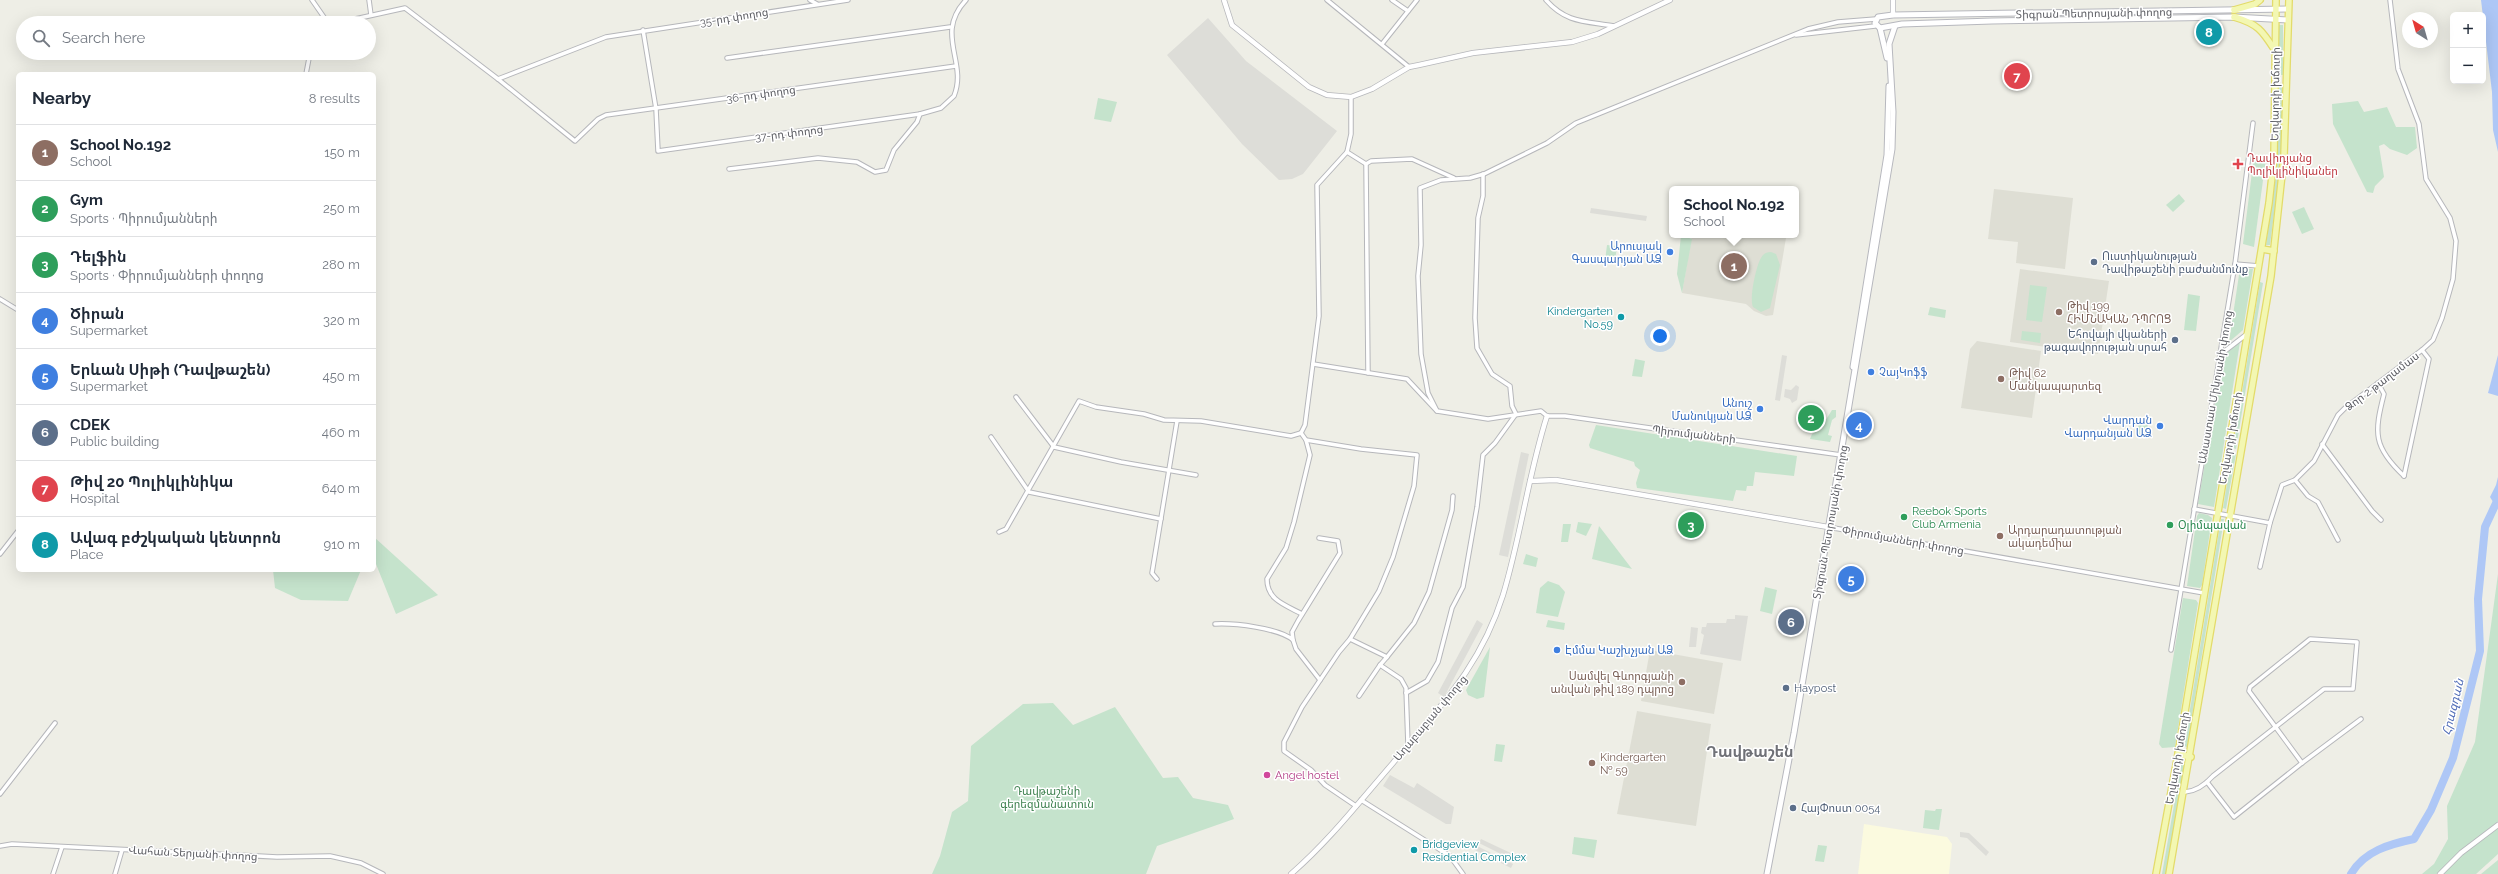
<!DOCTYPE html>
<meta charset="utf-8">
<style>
body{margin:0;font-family:Raleway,"Noto Sans Armenian",sans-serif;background:#f6f6f7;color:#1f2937}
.controls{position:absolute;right:12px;top:12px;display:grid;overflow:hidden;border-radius:6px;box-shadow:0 4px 16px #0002}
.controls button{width:36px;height:36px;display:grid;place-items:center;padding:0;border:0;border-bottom:1px solid #e0e1e3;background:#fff;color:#1f2937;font:20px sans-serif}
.compass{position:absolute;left:2402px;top:12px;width:36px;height:36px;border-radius:50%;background:#fff;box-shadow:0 4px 16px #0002;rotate:323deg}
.you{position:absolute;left:1660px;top:336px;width:14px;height:14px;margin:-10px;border:3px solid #fff;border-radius:50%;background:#1a73e8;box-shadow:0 0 0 6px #1a73e833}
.badge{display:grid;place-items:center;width:26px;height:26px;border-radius:50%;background:#d86e43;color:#fff;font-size:13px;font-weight:700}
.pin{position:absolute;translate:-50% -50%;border:2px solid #fff;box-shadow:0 1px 4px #0006}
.popup{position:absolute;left:1669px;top:186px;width:130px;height:52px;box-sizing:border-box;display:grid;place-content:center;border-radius:6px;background:#fff;filter:drop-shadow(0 1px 3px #0005);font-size:13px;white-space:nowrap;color:#747a83}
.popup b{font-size:15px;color:#1f2937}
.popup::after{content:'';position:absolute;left:50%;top:100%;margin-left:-8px;border:8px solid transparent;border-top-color:#fff}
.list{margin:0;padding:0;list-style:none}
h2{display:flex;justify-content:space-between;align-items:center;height:52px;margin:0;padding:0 16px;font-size:17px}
h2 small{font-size:13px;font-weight:400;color:#747a83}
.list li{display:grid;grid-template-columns:26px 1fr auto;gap:12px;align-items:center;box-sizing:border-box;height:56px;padding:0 16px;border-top:1px solid #e0e1e3}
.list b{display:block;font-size:15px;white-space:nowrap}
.list p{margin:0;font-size:13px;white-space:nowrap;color:#747a83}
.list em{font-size:13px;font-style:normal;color:#747a83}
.icon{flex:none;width:22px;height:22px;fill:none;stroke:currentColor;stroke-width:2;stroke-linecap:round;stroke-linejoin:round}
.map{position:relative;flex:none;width:2498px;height:874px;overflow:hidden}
.search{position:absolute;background:#fff;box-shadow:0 4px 16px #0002;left:16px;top:16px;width:360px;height:44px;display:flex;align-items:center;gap:10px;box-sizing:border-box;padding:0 14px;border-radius:22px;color:#747a83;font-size:15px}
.panel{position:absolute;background:#fff;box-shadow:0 4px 16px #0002;left:16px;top:72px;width:360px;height:500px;border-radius:6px}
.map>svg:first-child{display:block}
.commercial{fill:#fbfadf}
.industrial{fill:#ddddd8}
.education{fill:#deded4}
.green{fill:#c5e3cc}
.water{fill:#aec7f6}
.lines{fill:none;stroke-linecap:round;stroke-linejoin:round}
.river{stroke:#aec7f6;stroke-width:8}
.minor-casing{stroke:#b6b7bb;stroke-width:5.5}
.tertiary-casing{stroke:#b6b7bb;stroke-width:6}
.secondary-casing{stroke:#b7b8be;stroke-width:7}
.primary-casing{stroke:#e3db6a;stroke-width:8}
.minor{stroke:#fff;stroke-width:3.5}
.tertiary{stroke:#fff;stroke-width:4.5}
.secondary{stroke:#fff;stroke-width:5}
.primary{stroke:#f3f7b2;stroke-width:5.5}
.health-dot{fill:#e0444e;stroke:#fff;stroke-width:1.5}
.shop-dot{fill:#3f7fe0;stroke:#fff;stroke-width:1.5}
.service-dot{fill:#5c6f8a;stroke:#fff;stroke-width:1.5}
.education-dot{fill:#8d6e63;stroke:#fff;stroke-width:1.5}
.culture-dot{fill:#0f9aa8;stroke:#fff;stroke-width:1.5}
.leisure-dot{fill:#2e9e5b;stroke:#fff;stroke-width:1.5}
.hotel-dot{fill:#d1479c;stroke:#fff;stroke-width:1.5}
.labels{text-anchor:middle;stroke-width:3;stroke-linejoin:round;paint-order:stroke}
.street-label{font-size:11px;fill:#5e5f65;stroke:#fff}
.health-label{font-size:11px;fill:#be3a42;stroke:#fff;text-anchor:start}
.shop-label{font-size:11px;fill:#366cbe;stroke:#fff;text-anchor:end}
.service-label{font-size:11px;fill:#4e5e75;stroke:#fff;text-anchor:start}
.education-label{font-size:11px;fill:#785e54;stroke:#fff;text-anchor:start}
.culture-label{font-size:11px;fill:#0d838f;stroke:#fff;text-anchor:end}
.leisure-label{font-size:11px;fill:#27864d;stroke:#fff;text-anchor:start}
.hotel-label{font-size:11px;fill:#b23c85;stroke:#fff;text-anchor:start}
.park-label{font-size:11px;fill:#3f8250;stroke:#fff}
.water-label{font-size:12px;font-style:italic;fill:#526eb8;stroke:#fff}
.district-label{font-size:15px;font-weight:bold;fill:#6f7177;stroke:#fff}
</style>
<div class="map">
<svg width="2498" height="874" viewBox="0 0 2498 874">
<rect width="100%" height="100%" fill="#eeeee6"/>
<polygon class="commercial" points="1864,824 1947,837 1952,844 1949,874 1858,874"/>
<g class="industrial">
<polygon points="1208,18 1246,61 1337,131 1303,174 1292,179 1279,180 1242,144 1167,55"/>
<polygon points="1591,208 1647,216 1646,221 1590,213"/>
<polygon points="1782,355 1787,356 1780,401 1775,400"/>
<polygon points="1796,385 1799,387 1797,400 1792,403 1790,399 1784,397 1785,389 1791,390"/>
<polygon points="1521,452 1529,454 1508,557 1499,555"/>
<polygon points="1735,615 1748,616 1741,661 1700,654 1704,635 1701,633 1702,627 1706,627 1707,623 1726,623 1727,619 1735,619"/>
<polygon points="1477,620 1483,624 1444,697 1438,693"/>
<polygon points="1691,627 1698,628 1696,647 1689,647"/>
<polygon points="1390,775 1414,788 1417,783 1454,807 1451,824 1446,824 1383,786"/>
<polygon points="1960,832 1969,833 1989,852 1986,856 1967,838 1960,837"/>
<polygon points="1481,839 1517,856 1515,861 1479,843"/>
<polygon points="1477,846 1513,864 1511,868 1475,850"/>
</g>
<g class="education">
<polygon points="1994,189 2073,198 2065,269 2016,263 2018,242 1988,239"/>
<polygon points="1692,235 1770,235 1786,238 1773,315 1766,316 1754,311 1746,304 1682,293"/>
<polygon points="2020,269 2109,281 2098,354 2010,342"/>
<polygon points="1977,341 2041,351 2032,418 1961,408 1970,349"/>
<polygon points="1650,650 1723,663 1714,714 1641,701"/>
<polygon points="1637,711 1711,724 1696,826 1617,814"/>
</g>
<g class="green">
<rect x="2279" y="25" width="4" height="50"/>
<polygon points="2279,84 2283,84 2282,152 2270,245 2266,245 2277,168"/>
<polygon points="1098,98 1117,102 1111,122 1094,119"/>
<polygon points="2358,101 2364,112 2387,107 2396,127 2415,127 2417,148 2407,155 2390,149 2384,144 2379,146 2384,177 2375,186 2373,193 2367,192 2333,124 2332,104"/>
<polygon points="2254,156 2266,158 2254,247 2243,244"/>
<polygon points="2179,194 2185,201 2173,212 2166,205"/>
<polygon points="2304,207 2314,229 2302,234 2292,212"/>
<polygon points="1681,235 1692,239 1682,293 1677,274"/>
<polygon points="1607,245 1617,246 1615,262 1605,261"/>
<path d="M1771,252L1776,254L1780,265L1770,308L1761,312L1753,307C1749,299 1756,266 1761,258C1763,254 1766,252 1771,252Z"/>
<polygon points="2240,268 2253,269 2243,330 2229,342"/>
<polygon points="2260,282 2263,283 2236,449 2233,448"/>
<polygon points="2030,285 2047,287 2042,322 2026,320"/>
<polygon points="2188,294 2200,296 2196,331 2184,330"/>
<polygon points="1930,307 1946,310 1945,318 1928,315"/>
<polygon points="2022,331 2041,333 2040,343 2021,340"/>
<polygon points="2240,342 2214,507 2198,504 2223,356"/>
<polygon points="1635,359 1645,361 1642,377 1632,376"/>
<polygon points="1832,410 1836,410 1836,417 1832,420 1828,435 1832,436 1830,442 1810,439 1812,434 1822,426"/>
<polygon points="2138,419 2148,420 2147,438 2138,438"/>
<polygon points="1596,425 1797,456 1794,476 1755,472 1753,486 1747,486 1746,491 1736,490 1733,501 1637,488 1636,483 1640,470 1635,466 1634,462 1590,448 1589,445"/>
<polygon points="2232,453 2236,454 2226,509 2223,508"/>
<polygon points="2199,513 2208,515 2212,518 2202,585 2200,588 2187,586 2197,516"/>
<polygon points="2221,519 2224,519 2187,747 2184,746"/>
<polygon points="1578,522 1592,524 1586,536 1576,532"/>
<polygon points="1563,524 1571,524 1568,542 1561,542"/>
<polygon points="1599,526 1632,569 1592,559"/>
<polygon points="374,537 438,595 396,614 374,559"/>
<polygon points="1526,554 1538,558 1536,567 1523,564"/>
<polygon points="273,570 361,570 348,601 301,600 275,588"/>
<polygon points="2498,574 2498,854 2476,874 2422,874 2434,864 2448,839 2447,806 2475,742"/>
<polygon points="1548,581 1559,585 1565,592 1558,617 1536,613 1540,588"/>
<polygon points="1765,587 1777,590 1772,614 1760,611"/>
<polygon points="2183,598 2196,600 2198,603 2175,747 2162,748 2159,744"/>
<polygon points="1548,620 1565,623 1564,630 1546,627"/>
<polygon points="1490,647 1484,697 1477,699 1468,695 1466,690"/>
<polygon points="1053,703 1073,725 1115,707 1163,778 1178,777 1193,798 1228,805 1234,819 1157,846 1146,874 932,874 940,856 952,812 968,801 971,746 1023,704"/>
<polygon points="1496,744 1505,745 1502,762 1494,761"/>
<polygon points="2182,759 2185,759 2166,874 2162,874"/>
<polygon points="1936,809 1942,809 1939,830 1923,828 1925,810 1935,811"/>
<polygon points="1574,837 1597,840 1594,858 1572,854"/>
<polygon points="1818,845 1827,846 1824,862 1815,861"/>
<polygon points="2498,860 2498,874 2481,874"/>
</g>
<g class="water">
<polygon points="2481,0 2498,0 2498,152 2493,130 2492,92"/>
<polygon points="2498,355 2498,396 2488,393"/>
<polygon points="2498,477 2498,502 2495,505 2490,497 2496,485"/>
</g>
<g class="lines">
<path class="river" d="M2351,874C2364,851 2390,844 2414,839L2431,810L2453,758L2480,651L2478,599L2485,527L2498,499"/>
<g class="minor-casing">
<g id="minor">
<polyline points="312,0 328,23"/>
<polyline points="369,0 371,15"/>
<polyline points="810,0 817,4"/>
<polyline points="1327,0 1409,67"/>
<polyline points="1392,0 1408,11"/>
<path d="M1546,0C1566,23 1585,21 1614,26"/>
<polyline points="337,23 405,8 498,79 606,37 848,0"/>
<polyline points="643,30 656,109 658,151 920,114"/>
<polyline points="1796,35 1875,26"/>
<polyline points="1382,44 1417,0"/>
<polyline points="727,58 950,27"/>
<polyline points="306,74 310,53"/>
<polyline points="498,79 575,141 598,119 606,115 956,66"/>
<polyline points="1347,152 1366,164 1368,373"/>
<polyline points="1366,164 1371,161 1412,159 1454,178"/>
<path d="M729,169L818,158L857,162L875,172L886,170L894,150L917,122L920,114L941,108L954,96C968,62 934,34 966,0"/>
<polyline points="2235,264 2259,266"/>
<polyline points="0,299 18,310"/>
<polyline points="2221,354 2247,334"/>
<polyline points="1313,364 1407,379 1437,411 1488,419 1541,411 1547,416 1565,416 1841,455"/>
<path d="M2378,383L2384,394C2374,433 2373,447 2404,476"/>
<polyline points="1016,397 1054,447 1121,462 1196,475"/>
<polyline points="1437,411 1428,393 1421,354 1418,276 1421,245 1420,188 1441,180 1470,178 1484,174 1547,143 1576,123 1808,29 1838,22 1876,19"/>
<polyline points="1301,433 1306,440 1361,449 1417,455 1414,486 1393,557 1379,591 1350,639 1339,652 1302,707 1284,742 1284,751 1311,770 1325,785 1356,806"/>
<polyline points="1301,433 1305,425 1319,316 1317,185 1347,152 1351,134 1351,97"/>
<polyline points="991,437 1029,492 1161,519"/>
<polyline points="2322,444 2372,511 2381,520"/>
<polyline points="2404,476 2429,359 2422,350"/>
<polyline points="2295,480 2308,496 2318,502 2338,540"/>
<polyline points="2194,509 2270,523 2282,485 2295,480 2314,461 2338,415 2345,408 2422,350 2433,340 2442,318 2453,279 2456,241 2450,218 2426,179 2419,124 2398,69 2390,0"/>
<polyline points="1828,527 2204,593"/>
<polyline points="999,532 1006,529 1079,401 1096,407 1144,414 1164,420 1201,421 1291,436 1301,433"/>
<polyline points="0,554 18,531"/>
<polyline points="2260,567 2270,523"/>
<polyline points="1157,579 1152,573 1177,421"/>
<path d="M1302,614C1285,605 1267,600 1267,579L1286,548L1294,522L1310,455L1306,440"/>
<path d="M1215,624C1234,623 1279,628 1293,640L1292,632L1298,621L1340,553L1338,541L1319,538"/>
<polyline points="1350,639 1387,657 1380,665 1401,679 1406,688 1408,745"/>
<polyline points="1293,640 1296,649 1320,680"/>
<polyline points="2171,650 2235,264 2253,123"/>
<polyline points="1387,657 1414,623 1429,592 1452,510 1453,496"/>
<polyline points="1406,693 1427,681 1438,662 1452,608 1463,587 1477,507 1483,455 1495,443 1516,414 1512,406 1510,386 1492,374 1477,348 1475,318 1478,218 1483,196 1483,174"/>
<polyline points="1359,696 1380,665"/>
<polyline points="2207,782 2234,817 2302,763"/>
<path d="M2185,792C2197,791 2205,785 2213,776L2324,689H2353L2357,642L2310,639L2250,687L2249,691L2302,763L2361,719"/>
<polyline points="0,794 55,723"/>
<polyline points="1361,800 1450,856 1463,874"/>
<polyline points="0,846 12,844 277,857 330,856 361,863 383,874"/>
<polyline points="53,874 62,847"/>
<polyline points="115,874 122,850"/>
</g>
</g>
<g class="tertiary-casing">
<g id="tertiary">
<polyline points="1224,0 1232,25 1309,87 1327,95 1351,97 1372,89 1409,67 1419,65 1473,53 1572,42 1598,34 1670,0"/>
<polyline points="1893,15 1893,0"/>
<polyline points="1530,481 1556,480 1828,527"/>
<path d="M1291,874C1329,841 1360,801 1393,763C1440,706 1480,668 1503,595C1521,536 1528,475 1547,416"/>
<polyline points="2440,874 2461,853 2498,825"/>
</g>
</g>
<g class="secondary-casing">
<g id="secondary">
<polyline points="2288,20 2234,17 1992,21 1902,24 1880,28 1875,23 1878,17 1893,15 2288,9"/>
<polyline points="1880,28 1887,58"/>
<polyline points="1853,367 1887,155 1889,86"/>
<polyline points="1767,874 1794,733 1892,149 1893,112 1889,44 1895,26"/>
</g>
</g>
<g class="primary-casing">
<g id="primary">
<polyline points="2234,10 2255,4 2260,0"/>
<path d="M2234,17C2259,24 2263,32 2276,52"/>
<polyline points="2262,249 2274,251"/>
<polyline points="2178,754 2191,757"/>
<polyline points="2156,874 2178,754 2269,203 2274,158 2276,0"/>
<polyline points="2169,874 2271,276 2284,156 2289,0"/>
</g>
</g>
<use href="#minor" class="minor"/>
<use href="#tertiary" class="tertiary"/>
<use href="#secondary" class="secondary"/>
<use href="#primary" class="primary"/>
</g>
<path class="health-dot" d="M2236 158h4v4h4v4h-4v4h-4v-4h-4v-4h4z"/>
<g class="shop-dot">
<circle cx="1670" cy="252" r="4"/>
<circle cx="1871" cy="372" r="4"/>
<circle cx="1760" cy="409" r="4"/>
<circle cx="2160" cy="426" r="4"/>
<circle cx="1557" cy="650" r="4"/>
</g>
<g class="service-dot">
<circle cx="2094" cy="262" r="4"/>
<circle cx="2175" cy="340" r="4"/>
<circle cx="1786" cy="688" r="4"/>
<circle cx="1793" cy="808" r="4"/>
</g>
<g class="education-dot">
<circle cx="2059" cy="312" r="4"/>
<circle cx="2001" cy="379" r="4"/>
<circle cx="2000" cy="536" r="4"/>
<circle cx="1682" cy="682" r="4"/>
<circle cx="1592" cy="763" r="4"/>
</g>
<g class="culture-dot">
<circle cx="1621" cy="317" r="4"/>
<circle cx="1414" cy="850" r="4"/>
</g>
<g class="leisure-dot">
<circle cx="1904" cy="517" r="4"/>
<circle cx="2170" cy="525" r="4"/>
</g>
<circle class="hotel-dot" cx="1267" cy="775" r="4"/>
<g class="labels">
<g class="street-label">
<text transform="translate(2094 13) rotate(-1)" y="4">Տիգրան Պետրոսյանի փողոց</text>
<text transform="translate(734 17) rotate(-9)" y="4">35-րդ փողոց</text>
<text transform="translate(761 94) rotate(-8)" y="4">36-րդ փողոց</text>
<text transform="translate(2275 94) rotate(-89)" y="4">Եղվարդի խճուղի</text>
<text transform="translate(789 133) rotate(-7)" y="4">37-րդ փողոց</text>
<text transform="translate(2382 381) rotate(-37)" y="4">Ձոր 2 թաղամաս</text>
<text transform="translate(2215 387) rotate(-80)" y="4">Անաստաս Միկոյանի փողոց</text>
<text transform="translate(1694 434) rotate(7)" y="4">Պիրումյանների</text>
<text transform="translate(2230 438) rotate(-80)" y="4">Եղվարդի խճուղի</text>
<text transform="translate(1830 522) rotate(-80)" y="4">Տիգրան Պետրոսյանի փողոց</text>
<text transform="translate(1903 540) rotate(10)" y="4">Փիրումյանների փողոց</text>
<text transform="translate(1430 718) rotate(-50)" y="4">Աղաբաբյան փողոց</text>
<text transform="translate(2177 758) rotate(-80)" y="4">Եղվարդի խճուղի</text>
<text transform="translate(193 853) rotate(3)" y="4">Վահան Տերյանի փողոց</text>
</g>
<g class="health-label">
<text x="2247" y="162">Դավիդյանց<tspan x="2247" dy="13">Պոլիկլինիկաներ</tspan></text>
</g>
<g class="shop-label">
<text x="1662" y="250">Արուսյակ<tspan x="1662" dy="13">Գասպարյան ԱՁ</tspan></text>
<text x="1879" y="376" text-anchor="start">ՉայԿոֆֆ</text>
<text x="1752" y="407">Անուշ<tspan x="1752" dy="13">Մանուկյան ԱՁ</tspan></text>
<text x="2152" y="424">Վարդան<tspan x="2152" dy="13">Վարդանյան ԱՁ</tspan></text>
<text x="1565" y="654" text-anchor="start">Էմմա Կաշխչյան ԱՁ</text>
</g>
<g class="service-label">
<text x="2102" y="260">Ուստիկանության<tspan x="2102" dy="13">Դավիթաշենի բաժանմունք</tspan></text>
<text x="2167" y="338" text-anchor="end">Եհովայի վկաների<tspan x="2167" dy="13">թագավորության սրահ</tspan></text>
<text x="1794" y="692">Haypost</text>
<text x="1801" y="812">ՀայՓոստ 0054</text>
</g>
<g class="education-label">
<text x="2067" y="310">Թիվ 199<tspan x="2067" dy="13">ՀԻՄՆԱԿԱՆ ԴՊՐՈՑ</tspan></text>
<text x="2009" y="377">Թիվ 62<tspan x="2009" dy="13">Մանկապարտեզ</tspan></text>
<text x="2008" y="534">Արդարադատության<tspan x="2008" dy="13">ակադեմիա</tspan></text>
<text x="1674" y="680" text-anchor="end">Սամվել Գևորգյանի<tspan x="1674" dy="13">անվան թիվ 189 դպրոց</tspan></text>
<text x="1600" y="761">Kindergarten<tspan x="1600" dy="13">№ 59</tspan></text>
</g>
<g class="culture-label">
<text x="1613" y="315">Kindergarten<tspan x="1613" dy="13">No.59</tspan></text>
<text x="1422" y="848" text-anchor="start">Bridgeview<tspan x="1422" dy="13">Residential Complex</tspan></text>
</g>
<g class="leisure-label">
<text x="1912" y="515">Reebok Sports<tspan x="1912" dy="13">Club Armenia</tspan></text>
<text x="2178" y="529">Օլիմպավան</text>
</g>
<g class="hotel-label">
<text x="1275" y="779">Angel hostel</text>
</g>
<g class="park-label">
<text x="1047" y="795">Դավթաշենի<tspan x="1047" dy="13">գերեզմանատուն</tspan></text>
</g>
<g class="water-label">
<text transform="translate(2453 707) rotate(-76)" y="4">Հրազդան</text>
</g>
<g class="district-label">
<text x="1750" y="757">Դավթաշեն</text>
</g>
</g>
</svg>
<div class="controls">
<button>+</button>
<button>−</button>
</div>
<svg class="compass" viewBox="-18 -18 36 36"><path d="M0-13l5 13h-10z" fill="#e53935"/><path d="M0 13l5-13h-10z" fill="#747a83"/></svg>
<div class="you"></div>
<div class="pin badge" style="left:1734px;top:266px;background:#8d6e63">1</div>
<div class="popup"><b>School No.192</b>School</div>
<div class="pin badge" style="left:1811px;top:418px;background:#2e9e5b">2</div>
<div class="pin badge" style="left:1691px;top:525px;background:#2e9e5b">3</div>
<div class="pin badge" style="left:1859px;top:425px;background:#3f7fe0">4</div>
<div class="pin badge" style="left:1851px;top:579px;background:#3f7fe0">5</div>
<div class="pin badge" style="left:1791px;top:622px;background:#5c6f8a">6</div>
<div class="pin badge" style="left:2017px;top:76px;background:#e0444e">7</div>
<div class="pin badge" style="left:2209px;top:32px;background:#0f9aa8">8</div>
<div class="search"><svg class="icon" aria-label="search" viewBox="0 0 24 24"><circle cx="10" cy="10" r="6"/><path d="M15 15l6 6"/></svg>Search here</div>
<section class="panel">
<h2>Nearby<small>8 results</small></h2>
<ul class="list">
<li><span class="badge" style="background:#8d6e63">1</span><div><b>School No.192</b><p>School</p></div><em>150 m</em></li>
<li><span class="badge" style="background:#2e9e5b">2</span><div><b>Gym</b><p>Sports · Պիրումյանների</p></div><em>250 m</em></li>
<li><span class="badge" style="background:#2e9e5b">3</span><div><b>Դելֆին</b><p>Sports · Փիրումյանների փողոց</p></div><em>280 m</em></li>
<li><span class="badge" style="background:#3f7fe0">4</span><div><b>Ծիրան</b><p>Supermarket</p></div><em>320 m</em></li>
<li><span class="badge" style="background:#3f7fe0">5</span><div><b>Երևան Սիթի (Դավթաշեն)</b><p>Supermarket</p></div><em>450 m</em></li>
<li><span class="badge" style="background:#5c6f8a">6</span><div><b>CDEK</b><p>Public building</p></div><em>460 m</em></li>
<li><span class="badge" style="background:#e0444e">7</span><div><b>Թիվ 20 Պոլիկլինիկա</b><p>Hospital</p></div><em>640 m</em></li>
<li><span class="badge" style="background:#0f9aa8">8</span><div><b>Ավագ բժշկական կենտրոն</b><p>Place</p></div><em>910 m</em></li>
</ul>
</section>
</div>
